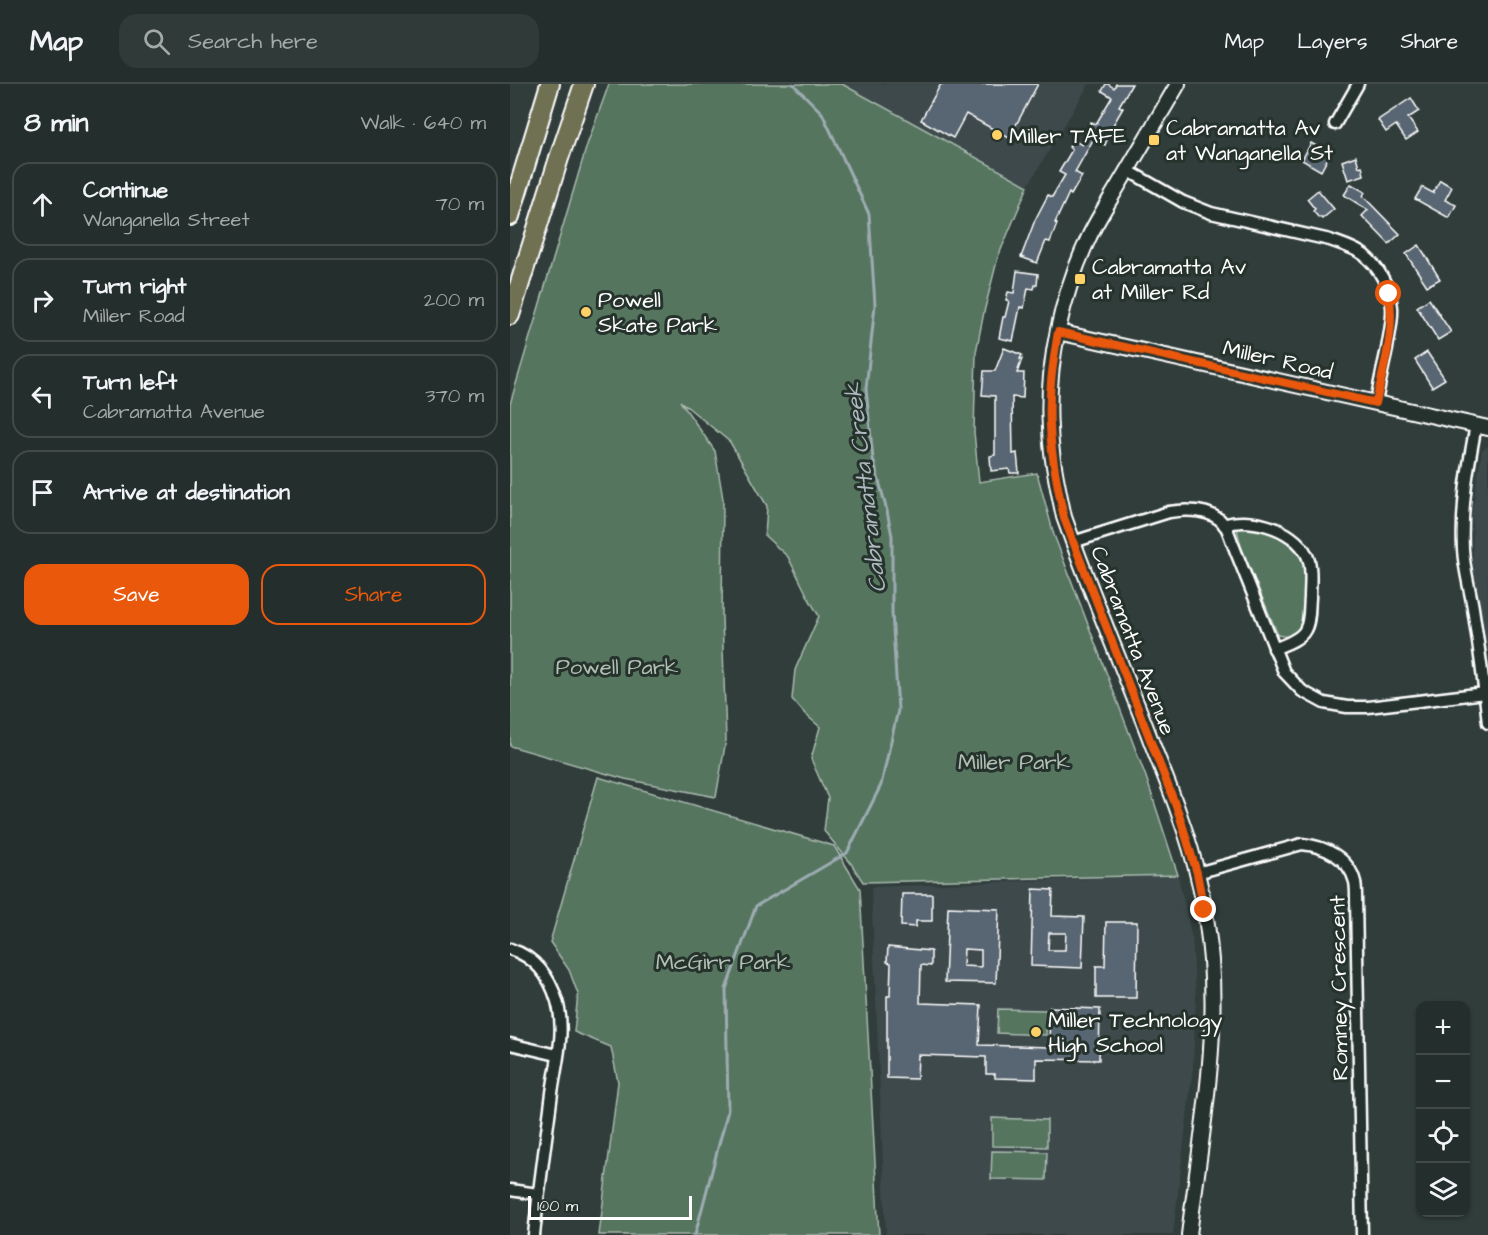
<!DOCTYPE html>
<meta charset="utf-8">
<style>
body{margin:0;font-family:"Architects Daughter",sans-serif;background:#303a38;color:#f1f3f6}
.controls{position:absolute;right:18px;bottom:18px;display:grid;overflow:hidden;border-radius:12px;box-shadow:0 2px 4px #0004}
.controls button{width:54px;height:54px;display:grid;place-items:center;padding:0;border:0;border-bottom:2px solid #414a48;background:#242e2c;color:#f1f3f6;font:30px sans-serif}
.scale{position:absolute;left:18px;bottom:15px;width:164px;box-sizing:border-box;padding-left:6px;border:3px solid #fff;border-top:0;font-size:16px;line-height:21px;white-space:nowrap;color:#fff;-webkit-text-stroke:4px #26332d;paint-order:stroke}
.stop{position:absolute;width:18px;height:18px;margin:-14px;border:4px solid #ea580c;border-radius:50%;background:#fff}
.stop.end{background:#ea580c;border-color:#fff;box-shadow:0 2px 6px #0008}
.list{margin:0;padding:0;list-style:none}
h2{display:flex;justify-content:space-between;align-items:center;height:78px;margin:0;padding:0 24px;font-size:26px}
h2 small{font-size:20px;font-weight:400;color:#a3a8a9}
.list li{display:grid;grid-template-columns:39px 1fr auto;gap:18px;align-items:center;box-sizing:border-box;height:84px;margin:0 12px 12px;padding:0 12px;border:2px solid #414a48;border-radius:18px}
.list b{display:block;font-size:22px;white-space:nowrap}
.list p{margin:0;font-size:20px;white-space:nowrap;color:#a3a8a9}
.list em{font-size:20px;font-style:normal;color:#a3a8a9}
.actions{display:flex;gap:12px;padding:18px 24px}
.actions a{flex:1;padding:14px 0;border:2px solid #ea580c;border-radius:18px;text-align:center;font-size:21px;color:#ea580c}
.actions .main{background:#ea580c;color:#fff}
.icon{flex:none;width:33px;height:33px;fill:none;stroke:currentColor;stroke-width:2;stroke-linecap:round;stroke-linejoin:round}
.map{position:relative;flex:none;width:978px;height:1151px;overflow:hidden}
header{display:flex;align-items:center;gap:36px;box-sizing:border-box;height:84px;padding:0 30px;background:#242e2c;border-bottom:2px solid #414a48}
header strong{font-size:28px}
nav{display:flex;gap:33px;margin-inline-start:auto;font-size:21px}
.search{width:420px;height:54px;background:#303a38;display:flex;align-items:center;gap:15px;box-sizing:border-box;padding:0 21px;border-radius:18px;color:#a3a8a9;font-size:22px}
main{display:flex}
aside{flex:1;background:#242e2c}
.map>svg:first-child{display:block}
.built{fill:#3c494c}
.green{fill:#54755f;stroke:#aabaaf;stroke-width:1.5}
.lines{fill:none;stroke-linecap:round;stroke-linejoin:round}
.stream{stroke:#9eacb2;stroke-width:3}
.building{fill:#596572;stroke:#fff;stroke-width:1.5;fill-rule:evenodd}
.minor-casing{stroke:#fff;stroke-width:15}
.tertiary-casing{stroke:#fff;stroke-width:18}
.primary-casing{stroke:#fff;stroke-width:22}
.minor{stroke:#26332d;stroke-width:10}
.tertiary{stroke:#26332d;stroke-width:14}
.primary{stroke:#706f52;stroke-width:18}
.route{stroke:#ea580c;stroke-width:8}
.poi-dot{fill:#ffd166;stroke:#26332d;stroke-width:2}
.labels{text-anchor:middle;stroke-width:6;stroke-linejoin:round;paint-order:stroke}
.poi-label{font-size:22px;fill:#fff;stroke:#26332d;text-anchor:start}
.street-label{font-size:22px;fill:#fff;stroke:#26332d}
.park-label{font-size:22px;fill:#b2c1b7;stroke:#26332d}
.water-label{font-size:24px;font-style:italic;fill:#aebabf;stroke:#26332d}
</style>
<header>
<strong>Map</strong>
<div class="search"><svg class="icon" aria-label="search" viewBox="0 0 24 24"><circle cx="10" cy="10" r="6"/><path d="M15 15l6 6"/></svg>Search here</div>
<nav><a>Map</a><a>Layers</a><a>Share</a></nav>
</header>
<main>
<aside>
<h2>8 min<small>Walk · 640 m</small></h2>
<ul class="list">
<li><svg class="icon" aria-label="ahead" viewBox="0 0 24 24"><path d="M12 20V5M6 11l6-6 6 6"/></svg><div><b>Continue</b><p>Wanganella Street</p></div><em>70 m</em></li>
<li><svg class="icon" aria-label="right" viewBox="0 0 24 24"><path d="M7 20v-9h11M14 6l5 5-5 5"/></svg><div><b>Turn right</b><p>Miller Road</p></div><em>200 m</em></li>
<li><svg class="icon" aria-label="left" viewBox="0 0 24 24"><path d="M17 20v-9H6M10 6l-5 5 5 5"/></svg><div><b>Turn left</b><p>Cabramatta Avenue</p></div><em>370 m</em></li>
<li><svg class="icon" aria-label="arrive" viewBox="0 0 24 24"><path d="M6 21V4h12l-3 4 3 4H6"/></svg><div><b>Arrive at destination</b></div></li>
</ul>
<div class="actions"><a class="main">Save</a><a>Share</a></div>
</aside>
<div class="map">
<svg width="978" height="1151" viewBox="0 0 978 1151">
<rect width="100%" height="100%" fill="#303d3b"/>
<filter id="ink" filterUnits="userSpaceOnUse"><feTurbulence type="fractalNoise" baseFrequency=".0167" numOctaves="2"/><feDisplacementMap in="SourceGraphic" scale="12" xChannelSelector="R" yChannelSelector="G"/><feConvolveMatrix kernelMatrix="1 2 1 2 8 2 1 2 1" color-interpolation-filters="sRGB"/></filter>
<g filter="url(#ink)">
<g class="built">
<polygon points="332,0 579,0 518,102"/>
<polygon points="978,362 978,583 963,483 962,427 972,366"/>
<polygon points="668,791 682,854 686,914 683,983 663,1151 376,1151 361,803"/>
</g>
<g class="green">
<polygon points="99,0 332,0 518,102 488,173 474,228 466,268 464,348 469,398 527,389 544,451 636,693 668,791 353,798 340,778 314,747 318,714 301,675 310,643 295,630 282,615 285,586 309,532 299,515 278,473 255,452 257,422 220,358 170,317 205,367 213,415 212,533 216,656 206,713 115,695 0,662 0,320 77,61"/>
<path d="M733,443C760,446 794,454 796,487C796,496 795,506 795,515C794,526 797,539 789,547C783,553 775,553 768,551L731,463L727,445Z"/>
<polygon points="88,693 324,762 350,805 369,1151 89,1151 108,998 101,963 64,948 68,910 59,886 40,858"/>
<polygon points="488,925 537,926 536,951 487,949"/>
<polygon points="482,1034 537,1036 537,1063 482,1062"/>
<polygon points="482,1067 537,1068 536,1096 481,1095"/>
</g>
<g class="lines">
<polyline class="stream" points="185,1151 218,1026 216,905 246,822 337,769 371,701 388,626 382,528 382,452 377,427 363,375 356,305 365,221 359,130 312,29 283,0"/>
</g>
<g class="building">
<polygon points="431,0 528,0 499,54 456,30 443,54 411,36"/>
<polygon points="596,0 598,0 604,4 606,0 622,0 609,22 613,24 603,41 595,61 583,56 565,88 572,92 561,111 559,109 545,139 547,140 540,158 536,157 527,179 511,173 525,136 538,111 542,113 555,91 549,88 562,66 559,63 563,56 572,61 581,38 586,40 602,13 592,7"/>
<polygon points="901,14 909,27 898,34 908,48 896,56 886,41 876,48 868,36"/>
<polygon points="801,59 820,70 811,87 792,76"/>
<polygon points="846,72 849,83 852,82 854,91 838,96 832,77"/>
<polygon points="930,96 942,103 935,116 946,121 939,134 905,115 912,103 923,109"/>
<polygon points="841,100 855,108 853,112 890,150 879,160 852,132 858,126 834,111"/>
<polygon points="808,106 824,125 812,135 810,133 809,134 803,127 805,125 797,115"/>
<polygon points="909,161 930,195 917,202 896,170"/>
<polygon points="507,187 528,190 527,201 525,201 524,205 518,204 514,224 510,223 503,257 489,254 493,233 495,233 499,217 496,216 498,208 504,209"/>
<polygon points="919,215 941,248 928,256 907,223"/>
<polygon points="494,264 512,271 510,275 512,275 507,289 514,289 513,314 502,313 503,370 507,369 509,389 500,389 499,385 481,387 480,372 485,371 485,312 472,311 474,287 485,287"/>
<polygon points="917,268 935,295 922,303 905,276"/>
<path d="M523,805L543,806L542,832L574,833L572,884L521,882ZM539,849H556L555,866H538Z"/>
<polygon points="392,810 422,810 422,837 406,837 406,843 391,842"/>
<path d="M438,823L489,825L486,899L435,898ZM454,865L471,866V883L453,882Z"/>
<polygon points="596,838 627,838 626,914 586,914 586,882 595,882"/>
<polygon points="378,863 421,867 421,882 411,881 410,919 471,921 469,961 539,963 540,923 590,925 589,976 526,975 526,995 485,994 485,990 476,990 476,973 408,971 407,995 377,994 377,912 380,912 381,879 377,878"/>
</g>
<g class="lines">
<g class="minor-casing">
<g id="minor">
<polyline points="825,40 848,0"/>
<path d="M617,86L673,118L701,129L820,156C831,160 845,164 854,171C869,183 880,204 882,223C883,237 879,251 877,265C873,283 869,301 866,319"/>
<path d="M966,341C958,383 951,421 953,465C954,485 960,505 963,524C969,563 974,601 978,639"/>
<path d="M714,441C742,431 791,447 799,477C802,488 800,503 800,514C799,524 800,538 795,546C790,556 773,561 764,565"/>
<path d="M563,458L659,428C676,425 702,425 714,440C718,445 720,453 722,458L774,588L792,607L814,619L837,623H858L975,609"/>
<path d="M687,789L792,760C815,762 839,774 845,798C846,803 846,808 846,813L852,1151"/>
<path d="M0,865C25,873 40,893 47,917C56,947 46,980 42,1009C36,1056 29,1103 24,1151"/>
<polyline points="0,960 47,971"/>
<polyline points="0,1106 28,1110"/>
</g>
</g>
<g class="tertiary-casing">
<g id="tertiary">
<path d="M668,0C648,34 628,68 608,102C598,119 587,136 579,153C552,210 536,281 540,344C541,374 548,404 554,433C580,506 610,577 638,649C648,676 660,703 669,730C686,776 697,826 701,876C708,968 690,1059 679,1151"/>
<polyline points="548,248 978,344"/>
</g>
</g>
<g class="primary-casing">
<g id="primary">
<polyline points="0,132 40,0"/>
<polyline points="0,231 49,74 74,0"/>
</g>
</g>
<use href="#minor" class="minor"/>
<use href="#tertiary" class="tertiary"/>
<use href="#primary" class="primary"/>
</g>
</g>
<g class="lines" filter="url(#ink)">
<path class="route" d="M694,826L687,789L669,730L554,434C548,403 541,372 540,341C538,309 543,279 548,248L866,319C873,285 886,245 879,210"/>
</g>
<g class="poi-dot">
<circle cx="487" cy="51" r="6"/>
<rect x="638" y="50" width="12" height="12" rx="3"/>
<rect x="564" y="189" width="12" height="12" rx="3"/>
<circle cx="76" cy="228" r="6"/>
<circle cx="526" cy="948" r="6"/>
</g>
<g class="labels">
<g class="poi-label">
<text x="656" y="51">Cabramatta Av<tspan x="656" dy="25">at Wanganella St</tspan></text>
<text x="499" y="59">Miller TAFE</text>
<text x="582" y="190">Cabramatta Av<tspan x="582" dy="25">at Miller Rd</tspan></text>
<text x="88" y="223">Powell<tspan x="88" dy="25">Skate Park</tspan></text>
<text x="538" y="943">Miller Technology<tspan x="538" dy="25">High School</tspan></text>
</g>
<g class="street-label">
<text transform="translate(768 275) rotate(13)" y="8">Miller Road</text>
<text transform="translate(624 556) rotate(69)" y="8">Cabramatta Avenue</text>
<text transform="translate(828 904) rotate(-91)" y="8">Romney Crescent</text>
</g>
<g class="park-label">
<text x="107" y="590">Powell Park</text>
<text x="504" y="685">Miller Park</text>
<text x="213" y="885">McGirr Park</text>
</g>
<g class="water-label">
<text transform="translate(355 404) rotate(-97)" y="8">Cabramatta Creek</text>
</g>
</g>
</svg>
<div class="controls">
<button>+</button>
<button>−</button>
<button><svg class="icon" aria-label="locate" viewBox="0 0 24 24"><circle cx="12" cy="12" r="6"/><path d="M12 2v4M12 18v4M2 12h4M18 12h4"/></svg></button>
<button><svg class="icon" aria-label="layers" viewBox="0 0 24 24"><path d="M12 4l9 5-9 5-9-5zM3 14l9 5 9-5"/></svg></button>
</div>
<div class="scale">100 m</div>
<div class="stop" style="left:879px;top:210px"></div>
<div class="stop end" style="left:694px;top:826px"></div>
</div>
</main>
